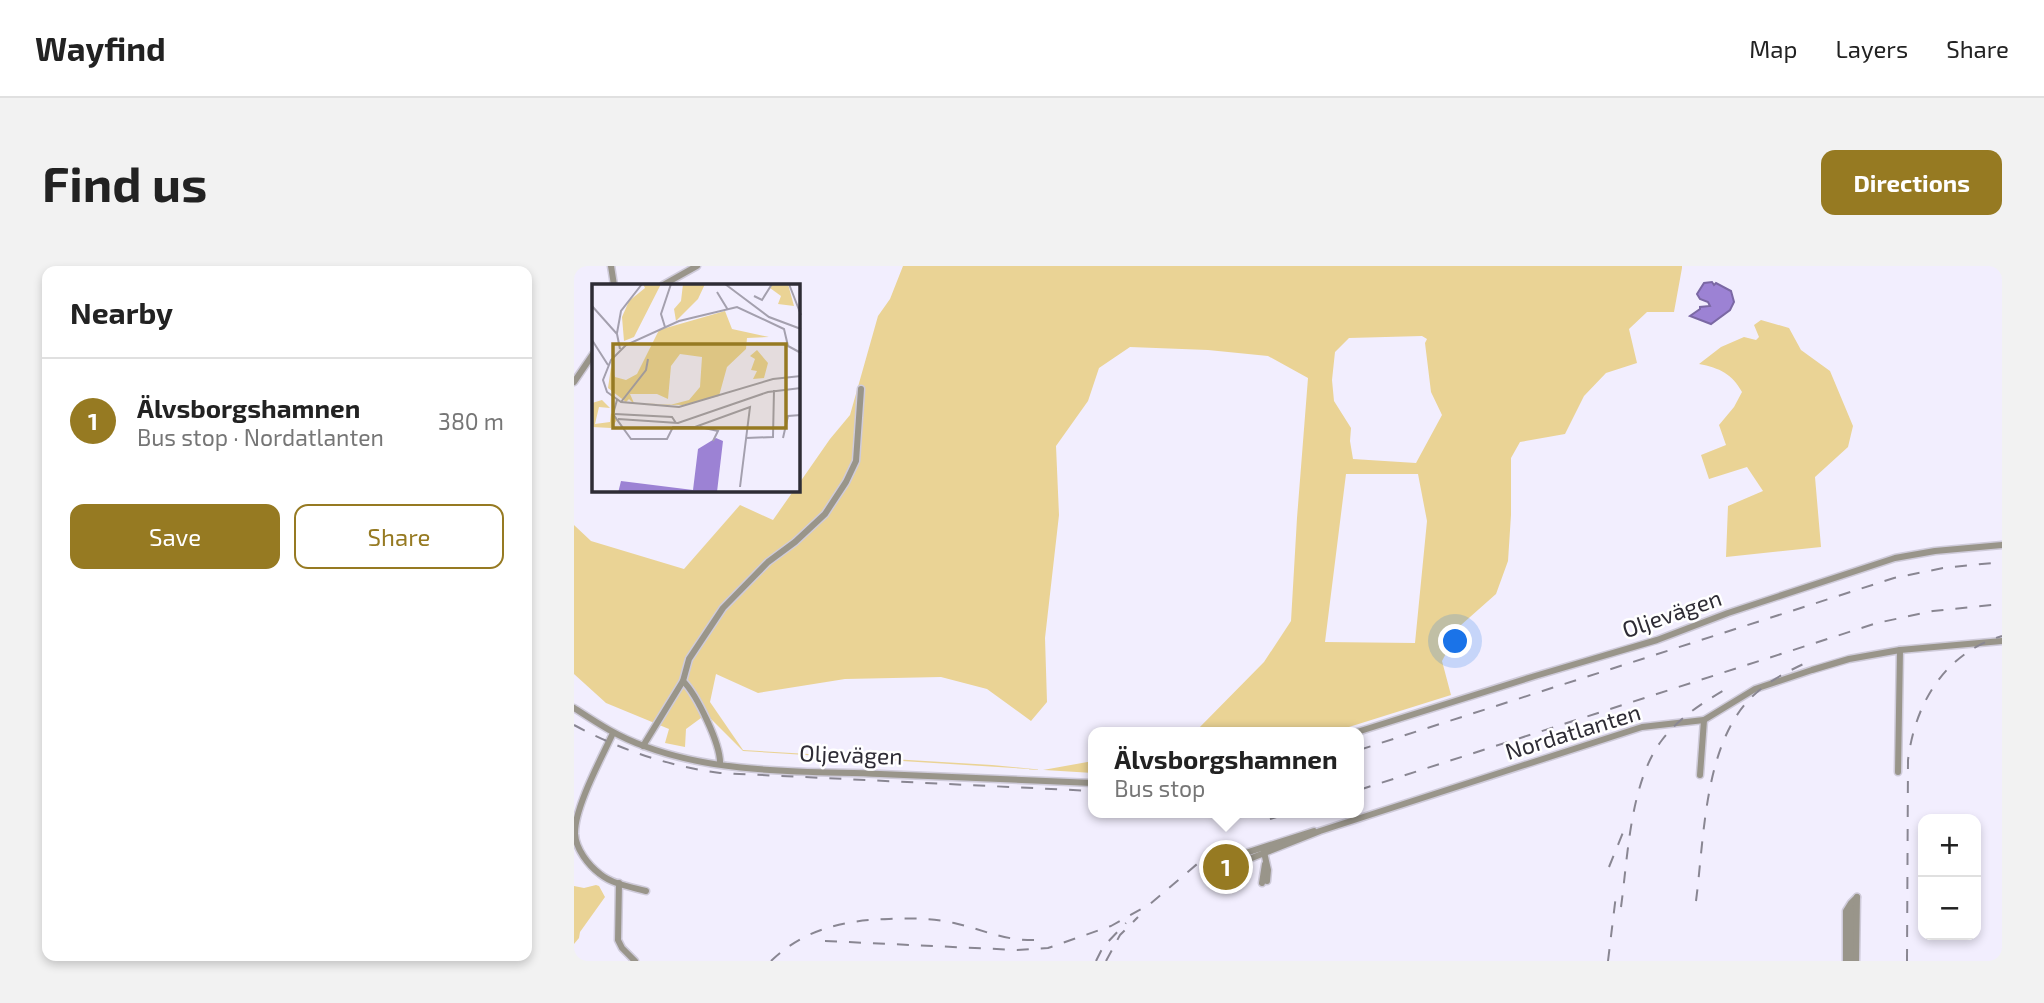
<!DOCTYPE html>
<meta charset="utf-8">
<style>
body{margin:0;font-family:"Exo 2",sans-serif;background:#f2f2f2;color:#222}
.controls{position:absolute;right:21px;bottom:21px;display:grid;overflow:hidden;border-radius:14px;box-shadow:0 4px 10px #0003}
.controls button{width:63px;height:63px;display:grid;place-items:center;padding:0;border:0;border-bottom:2px solid #e0e0e0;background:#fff;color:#222;font:35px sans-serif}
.you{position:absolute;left:882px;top:376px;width:24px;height:24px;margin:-18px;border:5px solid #fff;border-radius:50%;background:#1a73e8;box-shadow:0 0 0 10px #1a73e833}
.badge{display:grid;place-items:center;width:46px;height:46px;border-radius:50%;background:#967a22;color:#fff;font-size:23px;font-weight:700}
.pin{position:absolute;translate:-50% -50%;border:4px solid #fff;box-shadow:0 2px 7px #0006}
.popup{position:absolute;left:514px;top:461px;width:276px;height:91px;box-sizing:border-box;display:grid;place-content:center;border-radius:14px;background:#fff;filter:drop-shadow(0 2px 5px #0005);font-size:23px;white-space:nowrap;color:#767676}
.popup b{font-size:26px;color:#222}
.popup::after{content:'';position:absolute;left:50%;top:100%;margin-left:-14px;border:14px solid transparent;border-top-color:#fff}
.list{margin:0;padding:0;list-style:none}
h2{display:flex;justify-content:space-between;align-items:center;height:91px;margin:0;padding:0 28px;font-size:30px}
h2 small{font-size:23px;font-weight:400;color:#767676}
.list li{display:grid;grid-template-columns:46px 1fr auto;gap:21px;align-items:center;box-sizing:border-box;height:126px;padding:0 28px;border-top:2px solid #e0e0e0}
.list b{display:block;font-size:26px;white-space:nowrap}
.list p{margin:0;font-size:23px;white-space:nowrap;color:#767676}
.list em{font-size:23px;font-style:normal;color:#767676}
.actions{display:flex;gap:14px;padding:21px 28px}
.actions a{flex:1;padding:16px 0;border:2px solid #967a22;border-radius:14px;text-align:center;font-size:24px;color:#967a22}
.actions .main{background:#967a22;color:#fff}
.map{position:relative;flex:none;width:1428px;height:695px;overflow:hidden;border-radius:14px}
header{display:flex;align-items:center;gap:42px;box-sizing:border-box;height:98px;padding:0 35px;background:#fff;border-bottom:2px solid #e0e0e0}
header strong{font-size:33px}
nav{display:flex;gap:38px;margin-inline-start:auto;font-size:24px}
.intro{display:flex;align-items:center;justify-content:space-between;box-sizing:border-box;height:168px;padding:0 42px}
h1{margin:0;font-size:49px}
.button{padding:18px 32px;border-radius:14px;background:#967a22;color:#fff;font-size:24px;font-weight:700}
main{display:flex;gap:42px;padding:0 42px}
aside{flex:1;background:#fff;border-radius:14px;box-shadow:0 4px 10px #0003}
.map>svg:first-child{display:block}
.green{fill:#ead395;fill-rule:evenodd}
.water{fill:#9c82d4;stroke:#7b68a4;stroke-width:2}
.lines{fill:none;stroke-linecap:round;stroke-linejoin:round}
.minor-casing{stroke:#cfcbda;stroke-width:9}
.minor{stroke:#99958a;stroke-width:6}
.rail{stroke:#898692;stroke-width:2;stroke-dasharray:12 12;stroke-linecap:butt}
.labels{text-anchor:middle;stroke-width:5;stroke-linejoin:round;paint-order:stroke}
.street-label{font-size:23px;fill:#2e2c35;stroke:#fff}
.inset-road{fill:none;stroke:#a4a0ae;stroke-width:2}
.view{fill:#967a22;fill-opacity:0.15;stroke:#967a22;stroke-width:3.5}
.inset-edge{fill:none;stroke:#2e2c35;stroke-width:3.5}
</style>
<header>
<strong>Wayfind</strong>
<nav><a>Map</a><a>Layers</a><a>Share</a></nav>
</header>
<div class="intro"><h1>Find us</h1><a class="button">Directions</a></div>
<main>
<aside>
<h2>Nearby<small></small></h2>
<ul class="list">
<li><span class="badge">1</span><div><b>Älvsborgshamnen</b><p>Bus stop · Nordatlanten</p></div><em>380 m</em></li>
</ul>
<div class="actions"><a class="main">Save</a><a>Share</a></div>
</aside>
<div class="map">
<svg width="1428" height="695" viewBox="0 0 1428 695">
<rect width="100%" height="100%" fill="#f2eefe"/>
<g class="green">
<path d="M329,0H1108V2L1100,46H1073L1055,63L1063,97L1032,107L1010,130L991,168L946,176L937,192V249L934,295L922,328L887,359L868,395L877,429L759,466H621L690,396L717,355L723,252L734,112L694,90L634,84L556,81L525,102L514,135L482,180L485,249L471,372L473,436L457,455L413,423L367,411L271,413L184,427L142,408L136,436L169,484L418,499L469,504L519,495V507L169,485L134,450L127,452L112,463L111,481L91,477L95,463L32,437L0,408V259L17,275L110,303L166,239L199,254L220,224H224V219L256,173L276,149L304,50L316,33ZM848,70L853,73L851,77L857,126L868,149L842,197L779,193L776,175L777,162L760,135L758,114L761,86L775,72ZM772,208H844L853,255L841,377L751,376Z"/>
<path d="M1187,54L1215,62L1227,84L1256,105L1279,160L1274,181L1241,211L1247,281L1152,291L1154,240L1189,225L1173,201L1135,213L1127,189L1152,179L1145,159L1160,141L1168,126C1158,108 1146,102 1125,98L1147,81L1170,71L1182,74L1185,71L1180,59Z"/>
<polygon points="22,619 25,620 31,631 6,666 5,672 0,678 0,620 10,622"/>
</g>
<polygon class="water" points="1138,16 1140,19 1142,17 1157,25 1160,36 1156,44 1137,58 1116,50 1126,43 1126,41 1136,40 1134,36 1126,33 1123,28 1130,17"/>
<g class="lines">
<g class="minor-casing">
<g id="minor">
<polyline points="37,0 40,19"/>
<polyline points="89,19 123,0"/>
<polyline points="0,116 19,88"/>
<path d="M109,415C123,429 147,479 146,498"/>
<path d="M0,442C23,457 44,471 70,480C144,508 228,505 306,508C377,511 448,514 519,517"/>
<polyline points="783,466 961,410 1083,374 1154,347 1321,292 1361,285 1428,279"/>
<path d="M39,467C28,491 0,542 1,568C2,583 14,599 26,608C38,618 57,621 72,625"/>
<polyline points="69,480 109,415 115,393 149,342 194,296 221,276 251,248 272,216 282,195 287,123"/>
<polyline points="1324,506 1326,384"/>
<polyline points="1126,509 1130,454"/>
<polyline points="690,586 694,604 693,615"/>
<polyline points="659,591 740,565"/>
<polyline points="665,597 746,565 1068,461 1130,454 1181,423 1238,404 1275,393 1326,384 1428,375"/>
<polyline points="45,617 44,674 48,682 61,695"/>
<polyline points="688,617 691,598"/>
<polyline points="1277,639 1277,695"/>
<polyline points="1272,695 1272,645 1277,637 1283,631"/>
<polyline points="1282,695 1283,631"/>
</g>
</g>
<use href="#minor" class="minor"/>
<g class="rail">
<path d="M0,459C47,484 94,500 146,507L519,525"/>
<polyline points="785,484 1320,312 1369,302 1428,296"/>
<polyline points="785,524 1303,357 1359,345 1428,338"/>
<polyline points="696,553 716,547"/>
<polyline points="1035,601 1052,559"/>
<path d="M1122,635C1130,574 1130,484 1173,436C1190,417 1212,406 1236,395"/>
<path d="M1047,641C1054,590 1056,516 1088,474C1105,452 1128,437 1152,423"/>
<polyline points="251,675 443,684 474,682 537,660 576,638 629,593"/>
<path d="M197,695C230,663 271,654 315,653C337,652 358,652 380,657C411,664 429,675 463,674"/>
<polyline points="522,695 529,681 552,657"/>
<polyline points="532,695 546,669 564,651"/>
<polyline points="1034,695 1042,629"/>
<path d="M1333,695L1334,494C1341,437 1371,387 1428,370"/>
</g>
</g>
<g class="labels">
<g class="street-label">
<text transform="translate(1098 348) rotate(-19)" y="8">Oljevägen</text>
<text transform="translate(999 466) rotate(-17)" y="8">Nordatlanten</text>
<text transform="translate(277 489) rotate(2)" y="8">Oljevägen</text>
</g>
</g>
<g transform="translate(18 18)">
<rect width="208" height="208" fill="#f2eefe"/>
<path d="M51,0H69L42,53L32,57L30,33L37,17L53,4ZM91,0H113L106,15L84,37L82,25L89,17ZM181,0H196L202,22L186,20L189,12L178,4ZM133,27L140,45L177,53L155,54L154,65L135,83L127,112L91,121L41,119L37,115L34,118L16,104L19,83L23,93L34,96L45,90L67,46ZM88,70L110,73L108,103L97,116L78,121L42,119L38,110H65L76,115L79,82ZM165,66L176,79L172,94L161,95L165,87L159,86L163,75L158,72ZM10,116L18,124L7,123L3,140L18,138L19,129L25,136L19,144L0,143V119Z" fill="#ead395" fill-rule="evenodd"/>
<path d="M124,154L131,157L125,208L26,209L29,197L101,206L106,165Z" fill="#9c82d4"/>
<path class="inset-road" d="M133,0L177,33L209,45M197,0L209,31M125,8L136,26M162,12L170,16L180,0M0,22L25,50L28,65M73,43L69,30L79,0M25,49L29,27L50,0M0,56L16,81M209,69L196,62L192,45L145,23L87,37L34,61L19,76L11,96L15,108L29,118L87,123L181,95L209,92M25,116L21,130L39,155H75L81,143H103L158,123L148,203M29,118L54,86L56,75M23,130L80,133L84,139M26,135L86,139L176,108L209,104M108,143L126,147L121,157M154,154L181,153L182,106M191,154L196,132L209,131"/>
<path class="view" d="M21,60H194V144H21Z"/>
<rect width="208" height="208" class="inset-edge"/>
</g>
</svg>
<div class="controls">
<button>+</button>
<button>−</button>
</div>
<div class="you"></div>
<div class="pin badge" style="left:652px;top:601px">1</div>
<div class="popup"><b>Älvsborgshamnen</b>Bus stop</div>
</div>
</main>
